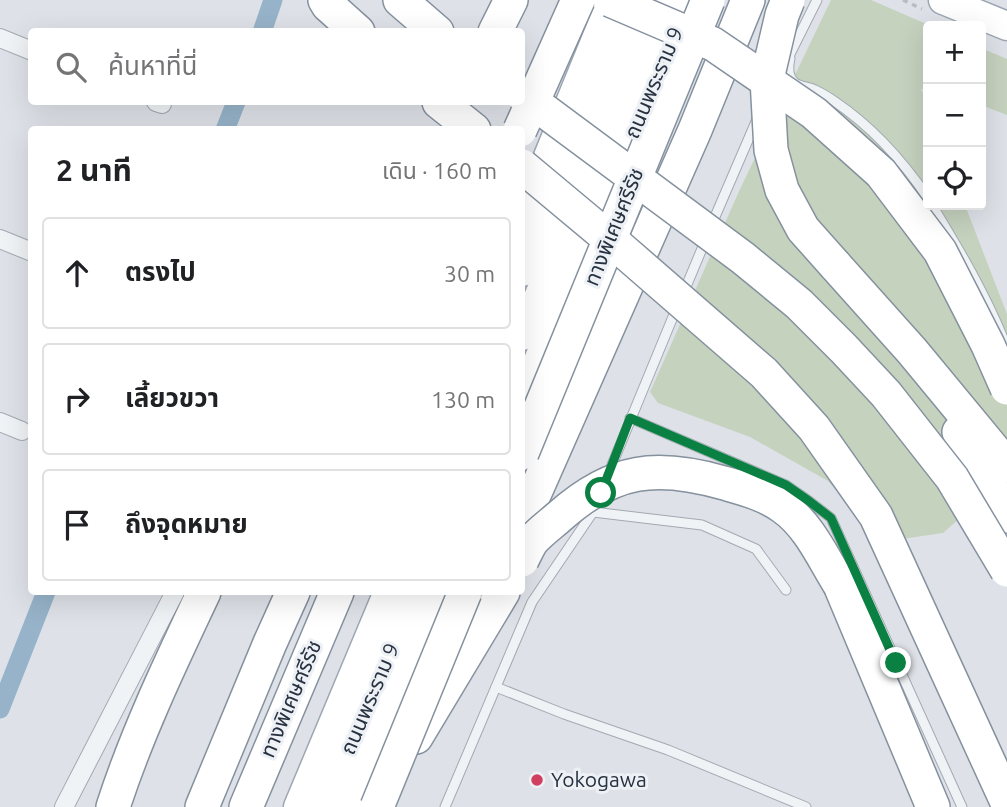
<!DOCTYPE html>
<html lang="th">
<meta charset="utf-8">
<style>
body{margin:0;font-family:Ubuntu,"Noto Sans Thai",sans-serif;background:#f2f2f2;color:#202124}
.controls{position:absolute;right:21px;top:21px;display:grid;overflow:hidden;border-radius:7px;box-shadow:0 7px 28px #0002}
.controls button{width:63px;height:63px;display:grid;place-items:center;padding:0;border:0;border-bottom:2px solid #e0e0e0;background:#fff;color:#202124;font:35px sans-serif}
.stop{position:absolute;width:21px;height:21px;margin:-16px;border:5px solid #0b8043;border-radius:50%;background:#fff}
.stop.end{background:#0b8043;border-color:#fff;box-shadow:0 2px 7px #0008}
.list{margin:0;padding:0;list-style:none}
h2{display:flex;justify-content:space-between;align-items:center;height:91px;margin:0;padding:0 28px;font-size:30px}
h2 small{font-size:23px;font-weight:400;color:#757577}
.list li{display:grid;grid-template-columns:46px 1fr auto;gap:21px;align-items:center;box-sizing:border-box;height:112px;margin:0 14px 14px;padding:0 14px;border:2px solid #e0e0e0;border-radius:7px}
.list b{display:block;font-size:26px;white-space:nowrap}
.list em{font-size:23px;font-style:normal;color:#757577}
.icon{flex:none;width:38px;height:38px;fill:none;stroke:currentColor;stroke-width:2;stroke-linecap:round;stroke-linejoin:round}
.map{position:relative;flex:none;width:1007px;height:807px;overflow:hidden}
.search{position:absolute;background:#fff;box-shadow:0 7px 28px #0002;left:28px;top:28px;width:497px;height:77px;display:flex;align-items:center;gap:18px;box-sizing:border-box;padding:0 24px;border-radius:7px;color:#757577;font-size:26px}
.panel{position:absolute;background:#fff;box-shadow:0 7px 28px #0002;left:28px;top:126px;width:497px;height:469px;border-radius:7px}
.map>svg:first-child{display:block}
.green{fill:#c5d2be}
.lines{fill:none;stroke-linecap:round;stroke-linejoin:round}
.canal{stroke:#97b3c9;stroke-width:19}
.lane-casing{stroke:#a3a9b2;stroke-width:11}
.street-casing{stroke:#a3a9b2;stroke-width:20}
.primary-casing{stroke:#9da7b3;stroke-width:31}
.highway-casing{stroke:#85919e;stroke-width:36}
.path{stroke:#b8bdc3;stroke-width:3.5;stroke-dasharray:5 5;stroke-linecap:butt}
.lane{stroke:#f0f3f6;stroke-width:9}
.street{stroke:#f0f3f6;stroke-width:18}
.primary{stroke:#fff;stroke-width:28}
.highway{stroke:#fff;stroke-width:33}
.highway-bridge-casing{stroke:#85919e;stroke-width:36;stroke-linecap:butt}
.highway-bridge{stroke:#fff;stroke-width:33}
.route{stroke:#0b8043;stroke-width:9}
.poi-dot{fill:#d03f5f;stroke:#edf1f5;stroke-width:2.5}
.labels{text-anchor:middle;stroke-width:6;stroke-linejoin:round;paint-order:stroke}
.street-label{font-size:21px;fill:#27313f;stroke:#edf1f5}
.poi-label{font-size:21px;fill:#27313f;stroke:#edf1f5;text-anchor:start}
</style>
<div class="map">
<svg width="1007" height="807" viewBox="0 0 1007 807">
<rect width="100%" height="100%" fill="#dee2e8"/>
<g class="green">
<polygon points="831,0 871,0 931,26 928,26 928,90 921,89 928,107 928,205 965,205 1007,314 1007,477 943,533 881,542 828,481 750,437 658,403 650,392 740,189"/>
<polygon points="981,48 1007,59 1007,115 981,105"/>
</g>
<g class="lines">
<g class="canal">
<polyline points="262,32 273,0"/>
<polyline points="225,130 236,102"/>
<polyline points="0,709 46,592"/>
</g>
<g class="lane-casing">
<g id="lane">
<path d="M790,58C788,67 787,77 795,83C801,87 809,87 815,90C822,93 828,97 834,101C871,126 903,161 928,198"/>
<polyline points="785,64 817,0"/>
<path d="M932,205C960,251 987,297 1007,348"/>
<polyline points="711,226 758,117"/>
<polyline points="683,294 706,239"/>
<polyline points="630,418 786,485 809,501 831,518 962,807"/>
<polyline points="609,472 677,307"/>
<polyline points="593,512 702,525 756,549 786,590"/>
<polyline points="496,687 564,714 668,750 806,807"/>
<polyline points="445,807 532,602 593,512 598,501"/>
</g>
</g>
<g class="street-casing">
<g id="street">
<polyline points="0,38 32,51"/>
<polyline points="156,102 162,104"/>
<polyline points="0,239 32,252"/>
<polyline points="0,422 22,431"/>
<polyline points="64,807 175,592"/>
</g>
</g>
<g class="primary-casing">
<g id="primary">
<polyline points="943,0 1007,26"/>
<polyline points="522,220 612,0"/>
<polyline points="522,272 635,0"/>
<polyline points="522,336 662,0"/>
<polyline points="522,399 689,0"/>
<polyline points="298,807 388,592"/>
<polyline points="325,807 415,592"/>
<polyline points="354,807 443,592"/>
</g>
</g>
<g class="highway-casing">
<g id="highway">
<polyline points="325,0 328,5 358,32"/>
<polyline points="400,0 437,32"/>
<polyline points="495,32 511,0"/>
<polyline points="439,102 474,130"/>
<polyline points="835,265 912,351 1007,466"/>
<polyline points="959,432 1007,516"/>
<polyline points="522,522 695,130 748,0"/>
<polyline points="840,585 933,807"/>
<polyline points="412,669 437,650 450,635"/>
<polyline points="416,737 503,592"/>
<path d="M113,807C137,733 171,662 204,592"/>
<polyline points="202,807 270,643 293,592"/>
<polyline points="246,807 337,592"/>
</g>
</g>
<polyline class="path" points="903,0 922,9"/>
<use href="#lane" class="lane"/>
<use href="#street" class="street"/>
<use href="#primary" class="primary"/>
<use href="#highway" class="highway"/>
<g class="highway-bridge-casing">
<g id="highway-bridge">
<polyline points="610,0 713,44 814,113 881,173 940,251 988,345 1007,388"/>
<polyline points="788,0 782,15 767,79 771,150 782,190 803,229 835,265"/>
<polyline points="522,94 743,258 799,304 844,349 886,394 952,478 1007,570"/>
<polyline points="520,130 578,0"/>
<polyline points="522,166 619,247 764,373 814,428 876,516 1007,802"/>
<polyline points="522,453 708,0"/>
<path d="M522,560C525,554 528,547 532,541C540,532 551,524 560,516C614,468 657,464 724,483C745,489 765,494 783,507C809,525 823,558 840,585"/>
<polyline points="377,807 465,592"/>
</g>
</g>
<use href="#highway-bridge" class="highway-bridge"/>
</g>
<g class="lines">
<polyline class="route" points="601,493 630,418 786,485 809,501 831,518 896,663"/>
</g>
<circle class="poi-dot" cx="537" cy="780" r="7"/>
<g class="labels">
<g class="street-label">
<text transform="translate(654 83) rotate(-67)" y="7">ถนนพระราม 9</text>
<text transform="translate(614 227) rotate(-68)" y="7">ทางพิเศษศรีรัช</text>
<text transform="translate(291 699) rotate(-67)" y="7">ทางพิเศษศรีรัช</text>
<text transform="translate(370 699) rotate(-67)" y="7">ถนนพระราม 9</text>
</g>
<g class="poi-label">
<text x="551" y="787">Yokogawa</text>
</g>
</g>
</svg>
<div class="controls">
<button>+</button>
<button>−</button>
<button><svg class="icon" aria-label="locate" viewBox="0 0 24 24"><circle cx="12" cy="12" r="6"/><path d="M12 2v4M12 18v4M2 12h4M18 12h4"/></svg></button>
</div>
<div class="stop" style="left:601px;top:493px"></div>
<div class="stop end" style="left:896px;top:663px"></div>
<div class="search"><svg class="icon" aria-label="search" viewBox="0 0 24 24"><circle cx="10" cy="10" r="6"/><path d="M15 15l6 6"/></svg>ค้นหาที่นี่</div>
<section class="panel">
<h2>2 นาที<small>เดิน · 160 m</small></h2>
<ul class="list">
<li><svg class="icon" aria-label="ahead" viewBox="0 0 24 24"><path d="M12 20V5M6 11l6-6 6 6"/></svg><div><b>ตรงไป</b></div><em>30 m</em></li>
<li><svg class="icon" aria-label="right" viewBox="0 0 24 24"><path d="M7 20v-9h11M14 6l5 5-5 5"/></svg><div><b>เลี้ยวขวา</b></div><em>130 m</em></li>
<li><svg class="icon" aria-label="arrive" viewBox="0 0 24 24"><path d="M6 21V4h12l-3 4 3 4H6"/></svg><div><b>ถึงจุดหมาย</b></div></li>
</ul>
</section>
</div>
